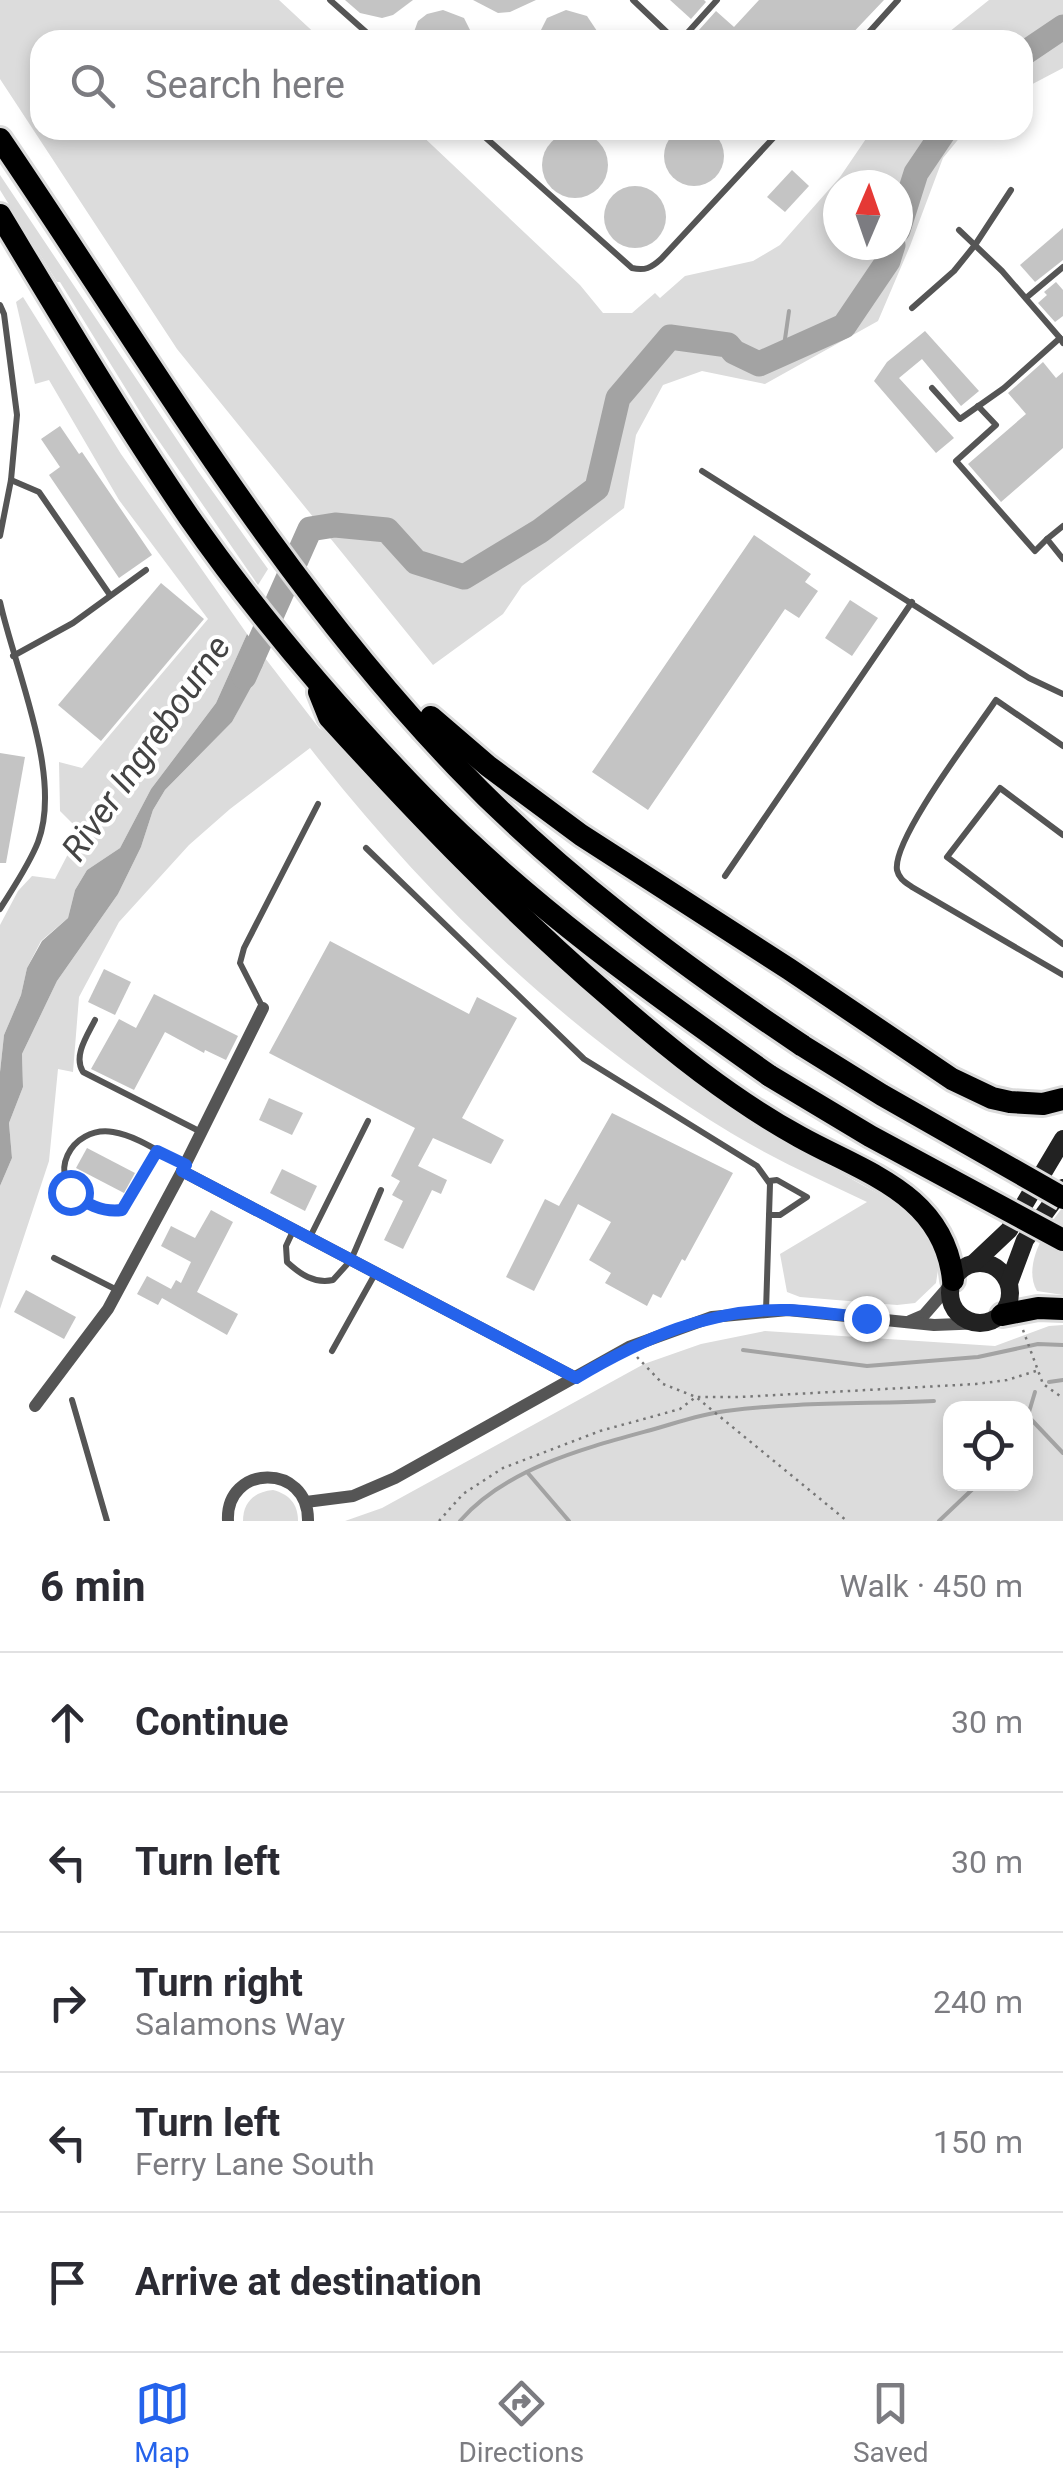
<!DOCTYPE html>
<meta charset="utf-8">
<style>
body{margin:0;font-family:Roboto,sans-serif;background:#f7f7f7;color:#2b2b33}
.controls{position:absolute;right:30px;bottom:30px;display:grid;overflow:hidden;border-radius:20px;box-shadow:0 5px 15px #0003}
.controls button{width:90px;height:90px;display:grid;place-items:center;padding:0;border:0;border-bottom:2px solid #e1e1e2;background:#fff;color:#2b2b33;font:50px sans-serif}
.compass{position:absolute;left:823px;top:170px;width:90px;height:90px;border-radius:50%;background:#fff;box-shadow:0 5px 15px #0003;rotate:2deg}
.stop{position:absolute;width:30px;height:30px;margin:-22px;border:8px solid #2563eb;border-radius:50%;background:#fff}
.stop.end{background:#2563eb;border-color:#fff;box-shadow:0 2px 10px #0008}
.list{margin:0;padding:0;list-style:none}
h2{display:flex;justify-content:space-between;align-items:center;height:130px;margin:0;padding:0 40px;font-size:42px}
h2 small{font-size:32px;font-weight:400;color:#7c7c81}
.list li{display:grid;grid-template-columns:65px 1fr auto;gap:30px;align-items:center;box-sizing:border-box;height:140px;padding:0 40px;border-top:2px solid #e1e1e2}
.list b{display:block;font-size:38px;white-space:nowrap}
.list p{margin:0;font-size:32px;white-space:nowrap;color:#7c7c81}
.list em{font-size:32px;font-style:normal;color:#7c7c81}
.icon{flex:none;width:55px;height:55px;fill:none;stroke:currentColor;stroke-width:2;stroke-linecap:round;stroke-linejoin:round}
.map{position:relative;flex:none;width:1063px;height:1521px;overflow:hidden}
.search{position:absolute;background:#fff;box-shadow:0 5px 15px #0003;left:30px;right:30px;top:30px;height:110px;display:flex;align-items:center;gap:25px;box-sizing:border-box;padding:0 35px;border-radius:30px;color:#7c7c81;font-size:38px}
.sheet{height:830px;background:#fff}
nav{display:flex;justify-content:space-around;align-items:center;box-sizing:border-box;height:140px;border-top:2px solid #e1e1e2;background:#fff;font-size:28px;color:#7c7c81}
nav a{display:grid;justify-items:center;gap:5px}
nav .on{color:#2563eb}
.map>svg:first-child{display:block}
.green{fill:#dcdcdc;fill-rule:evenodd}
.water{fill:#a3a3a3}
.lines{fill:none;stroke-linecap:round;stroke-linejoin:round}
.stream{stroke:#a3a3a3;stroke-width:4}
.river{stroke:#a3a3a3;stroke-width:25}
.building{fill:#c4c4c4}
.highway-casing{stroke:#dbdbdb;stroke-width:28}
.path{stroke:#777;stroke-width:2.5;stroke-dasharray:2.5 5;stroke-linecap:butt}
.lane{stroke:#555;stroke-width:6}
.street{stroke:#555;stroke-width:12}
.secondary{stroke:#222;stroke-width:18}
.highway{stroke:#000;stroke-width:22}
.highway-bridge-casing{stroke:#dbdbdb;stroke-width:28;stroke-linecap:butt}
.highway-bridge{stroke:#000;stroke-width:22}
.route{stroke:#2563eb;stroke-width:12}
.labels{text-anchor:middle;stroke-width:8;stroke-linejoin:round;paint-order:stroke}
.water-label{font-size:35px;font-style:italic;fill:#444;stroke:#fff}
</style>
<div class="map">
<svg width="1063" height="1521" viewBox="0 0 1063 1521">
<rect width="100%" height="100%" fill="#fff"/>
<g class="green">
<path d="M0,0H279L322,40H40V130H416L580,285L603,313H632L655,293L660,298L685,276L753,261L780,245L840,177L872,130H966L943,158L910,246L878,321L765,384L702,371L663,385L636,435L624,508L522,586L503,614L433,665L177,349L0,79ZM838,185H898V245H838Z"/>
<polygon points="989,0 1063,0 1063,68 1023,89 1023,40 939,40"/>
<polygon points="0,175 198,471 268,569 258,585 150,428 60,282 57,282 0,190"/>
<polygon points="23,297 121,454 247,634 216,703 151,789 120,848 87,870 75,890 68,918 41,941 27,968 21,995 4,1035 0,1072 0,925 18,891 32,876 55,879 80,831 60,811 59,762 82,768 208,619 119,500 49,380 35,384 16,302"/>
<path d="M265,658L319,728L339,742L409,821L536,947L647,1047L754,1126L901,1206L932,1240L939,1263L936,1283L915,1303L897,1305L800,1297L787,1292L780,1254L867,1202C821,1180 774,1159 731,1133C567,1034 427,898 310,748L230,809L189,845L119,922L79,997L73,1072L58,1069L49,1161L0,1309V1186L12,1158L9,1123L23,1087L22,1054L57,981L118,894L141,847L153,810L165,790L232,722Z"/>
<path d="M1063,1207V1295L1037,1291C1022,1265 1046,1228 1063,1207Z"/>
<path d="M1063,1325V1521H345L382,1508L644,1364L701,1344L765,1331L995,1346L1049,1326ZM950,1408H1026V1484H950Z"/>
<path d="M273,1490C289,1494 298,1504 298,1521H243C243,1502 254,1492 273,1490Z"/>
</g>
<polygon class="water" points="247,634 265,658 262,667 232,722 165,790 153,810 141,847 118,894 57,981 22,1054 23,1087 9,1123 12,1158 0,1186 0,1072 4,1035 21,995 27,968 42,941 68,918 75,890 87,870 120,848 151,789 216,703"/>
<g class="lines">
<g class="stream">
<polyline points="783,353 789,311"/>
<polyline points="743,1350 867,1366 978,1357 1038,1344 1063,1345"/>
<polyline points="1049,1382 1063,1380"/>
<polyline points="1027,1415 1063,1453"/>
<polyline points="1026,1422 1035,1392"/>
<polyline points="527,1472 569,1521"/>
<path d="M460,1521C506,1468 585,1448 651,1430C676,1423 701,1414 726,1411C794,1402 865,1404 934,1401"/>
<polyline points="939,1521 978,1484"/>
</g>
<g class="river">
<polyline points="1023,54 1063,27"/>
<polyline points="898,230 916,173 945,130"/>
<polyline points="244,677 310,529 335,525 387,530 416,562 464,577 540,531 597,488 618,398 670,337 728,345 734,352 759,364 844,326 888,261 893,245"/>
</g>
</g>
<g class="building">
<polygon points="345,0 413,0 393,15 382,18 360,13"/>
<polygon points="473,0 536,0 510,12 498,13"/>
<polygon points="670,0 704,0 706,2 691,19"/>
<polygon points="759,0 884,0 846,40 690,40 716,11 734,27"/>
<polygon points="443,10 464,18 475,40 411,40 418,21 427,14"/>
<polygon points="566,10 587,16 603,40 536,40 547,18"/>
<circle cx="694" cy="156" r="30"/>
<circle cx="575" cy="165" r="33"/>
<polygon points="792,170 809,186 785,212 767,197"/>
<circle cx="635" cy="217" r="31"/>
<polygon points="1063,228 1063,260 1035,282 1020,265"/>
<polygon points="1056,282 1063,290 1063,316 1055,322 1038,303 1047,295 1044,292"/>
<polygon points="925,331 979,391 961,406 922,359 899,378 954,438 936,453 874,381 887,362"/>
<polygon points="1043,362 1056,378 1063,372 1063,448 1001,502 968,464 1026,414 1008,393"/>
<polygon points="60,426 79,454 82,452 152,555 119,578 49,475 60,467 41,439"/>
<polygon points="754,535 811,574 805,582 818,591 799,618 785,609 648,810 592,772"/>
<polygon points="161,583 204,619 101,741 58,705"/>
<polygon points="850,600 878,618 852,656 825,638"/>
<polygon points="0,753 25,757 6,863 0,863"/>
<polygon points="330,941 469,1014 477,997 517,1018 462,1118 504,1140 491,1164 433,1138 418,1166 447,1180 441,1194 432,1190 403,1249 384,1240 403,1201 392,1195 400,1181 391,1176 415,1128 269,1053"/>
<polygon points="104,969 131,982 115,1015 88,1002"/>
<polygon points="154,994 238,1036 226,1060 205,1050 204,1053 165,1032 134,1090 91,1069 119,1019 136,1028"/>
<polygon points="269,1098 303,1113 292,1135 259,1120"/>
<polygon points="612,1113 733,1173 685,1261 682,1259 661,1298 653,1294 647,1306 605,1283 611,1273 589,1260 611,1222 578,1204 534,1291 506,1277 545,1199 559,1206"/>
<polygon points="87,1148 135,1173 124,1193 76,1168"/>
<polygon points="282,1169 317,1186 305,1211 270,1193"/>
<polygon points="211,1210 233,1222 197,1292 238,1314 227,1335 162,1298 158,1305 137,1294 147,1276 171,1289 176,1280 181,1283 191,1262 161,1246 171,1226 195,1238"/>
<polygon points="26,1290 76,1317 64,1339 14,1312"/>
</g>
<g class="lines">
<g class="highway-casing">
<g id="highway">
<path d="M0,139C145,352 277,580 457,767C559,874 680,964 803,1046"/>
<path d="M0,215C61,316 122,419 189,517C258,616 338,709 422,796C526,903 648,990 770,1076"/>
<path d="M319,692L329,717C418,815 509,910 610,997C669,1049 731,1099 800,1137C865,1173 944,1194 953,1280"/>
<polyline points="431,717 488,766 581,835 789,969 952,1079 992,1098 1010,1102 1043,1104 1063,1099"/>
<polyline points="1002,1315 1038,1308 1063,1309"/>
</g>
</g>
<g class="path">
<polyline points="1023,1330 1043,1384 1063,1398"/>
<polyline points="637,1357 663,1384 696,1397 847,1521"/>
<polyline points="439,1521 463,1494 503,1468 600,1431 680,1409 696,1397 740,1397 976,1384 1007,1380 1036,1371"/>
</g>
<g class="lane">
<polyline points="330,0 375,40"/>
<polyline points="633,0 675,40"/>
<polyline points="681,40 717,0"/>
<polyline points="862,40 898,0"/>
<path d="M477,130L632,268C645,271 651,268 661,259L777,134"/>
<polyline points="773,130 777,134 780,130"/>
<polyline points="959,230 1002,271 1060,338"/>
<polyline points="1026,298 1063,267"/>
<polyline points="0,305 4,314 17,415 11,480 0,536"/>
<polyline points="912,308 954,271 975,245 1011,190"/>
<polyline points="932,388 960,419 1004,388 1060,338 1063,343"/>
<polyline points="978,406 996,425 956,461 1035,551 1047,539"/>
<polyline points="702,471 1029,678 1063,694"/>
<polyline points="11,480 39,492 110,595"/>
<polyline points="1063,526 1047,539 1063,559"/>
<path d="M0,602C15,670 63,776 38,842C29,865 13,888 0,909"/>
<polyline points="13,656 73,623 146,570"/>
<path d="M1063,746L996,700C976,730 892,839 897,870C899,879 905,882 912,887L1063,975"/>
<polyline points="1063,835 1000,788 947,857 1063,944"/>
<polyline points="366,848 584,1059 757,1166 770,1184 766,1311"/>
<polyline points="725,876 912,602"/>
<polyline points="263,1008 240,963 244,948 318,804"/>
<path d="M95,1020C87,1036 73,1056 83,1072L201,1132"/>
<path d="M157,1151L122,1210C107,1212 97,1208 85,1201C43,1178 71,1125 113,1132C138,1136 162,1154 184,1165"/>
<polyline points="769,1215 780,1215 807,1197 777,1180 769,1181"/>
<path d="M293,1231L286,1246L287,1262C300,1274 314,1284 333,1280L351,1260L381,1190"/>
<polyline points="310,1237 368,1121"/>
<polyline points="54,1258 117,1290"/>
<polyline points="332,1351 375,1274"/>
<polyline points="72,1400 107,1521"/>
</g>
<g class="street">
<polyline points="182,1171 576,1378"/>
<polyline points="910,1321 924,1315 951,1284"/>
<polyline points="35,1406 108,1309 182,1171 263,1008"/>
<polyline points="306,1502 353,1496 395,1478 629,1347 712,1317 788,1310 934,1325 984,1323"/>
<path d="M228,1521C225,1464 309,1462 308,1521"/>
</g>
<g class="secondary">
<circle cx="980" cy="1293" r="30"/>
<polyline points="974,1263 1009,1230 1063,1139"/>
<polyline points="1009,1283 1025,1240 1063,1188"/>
</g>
<use href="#highway" class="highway"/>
<g class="highway-bridge-casing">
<g id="highway-bridge">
<polyline points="803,1046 882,1095 1063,1198"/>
<polyline points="770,1076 870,1136 1063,1240"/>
</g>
</g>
<use href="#highway-bridge" class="highway-bridge"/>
</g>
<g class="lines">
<path class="route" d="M70,1192C85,1203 102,1213 122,1210L157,1151L186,1165L182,1171L576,1378C642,1339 709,1308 788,1310C814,1311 841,1315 866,1318"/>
</g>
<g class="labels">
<g class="water-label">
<text transform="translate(146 748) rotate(-55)" y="12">River Ingrebourne</text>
</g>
</g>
</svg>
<div class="controls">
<button><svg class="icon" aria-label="locate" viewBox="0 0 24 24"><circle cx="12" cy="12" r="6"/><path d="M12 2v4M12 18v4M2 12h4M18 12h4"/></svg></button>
</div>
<svg class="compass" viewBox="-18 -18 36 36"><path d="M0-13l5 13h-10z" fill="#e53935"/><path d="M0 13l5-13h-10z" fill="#7c7c81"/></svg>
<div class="stop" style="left:70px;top:1192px"></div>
<div class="stop end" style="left:866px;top:1318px"></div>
<div class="search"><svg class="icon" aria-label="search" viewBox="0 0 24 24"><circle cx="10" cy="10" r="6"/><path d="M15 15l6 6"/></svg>Search here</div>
</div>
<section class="sheet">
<h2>6 min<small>Walk · 450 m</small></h2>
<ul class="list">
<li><svg class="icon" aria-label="ahead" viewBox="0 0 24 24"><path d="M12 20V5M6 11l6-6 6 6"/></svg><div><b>Continue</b></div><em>30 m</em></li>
<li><svg class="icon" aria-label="left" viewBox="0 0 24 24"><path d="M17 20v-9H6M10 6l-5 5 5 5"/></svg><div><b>Turn left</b></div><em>30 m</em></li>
<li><svg class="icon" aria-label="right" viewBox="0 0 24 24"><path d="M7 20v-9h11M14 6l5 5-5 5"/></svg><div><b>Turn right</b><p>Salamons Way</p></div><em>240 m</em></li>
<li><svg class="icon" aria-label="left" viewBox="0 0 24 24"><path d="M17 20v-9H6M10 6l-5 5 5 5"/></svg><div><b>Turn left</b><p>Ferry Lane South</p></div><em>150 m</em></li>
<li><svg class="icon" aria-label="arrive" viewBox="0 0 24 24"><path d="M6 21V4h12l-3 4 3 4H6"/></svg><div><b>Arrive at destination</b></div></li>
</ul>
</section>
<nav>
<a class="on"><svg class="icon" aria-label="map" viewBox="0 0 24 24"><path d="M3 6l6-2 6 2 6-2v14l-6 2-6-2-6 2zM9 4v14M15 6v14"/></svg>Map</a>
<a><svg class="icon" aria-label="directions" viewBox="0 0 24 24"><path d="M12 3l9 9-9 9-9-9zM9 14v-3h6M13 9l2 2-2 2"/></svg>Directions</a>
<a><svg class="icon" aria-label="saved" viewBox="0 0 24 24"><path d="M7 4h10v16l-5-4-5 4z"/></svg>Saved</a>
</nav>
